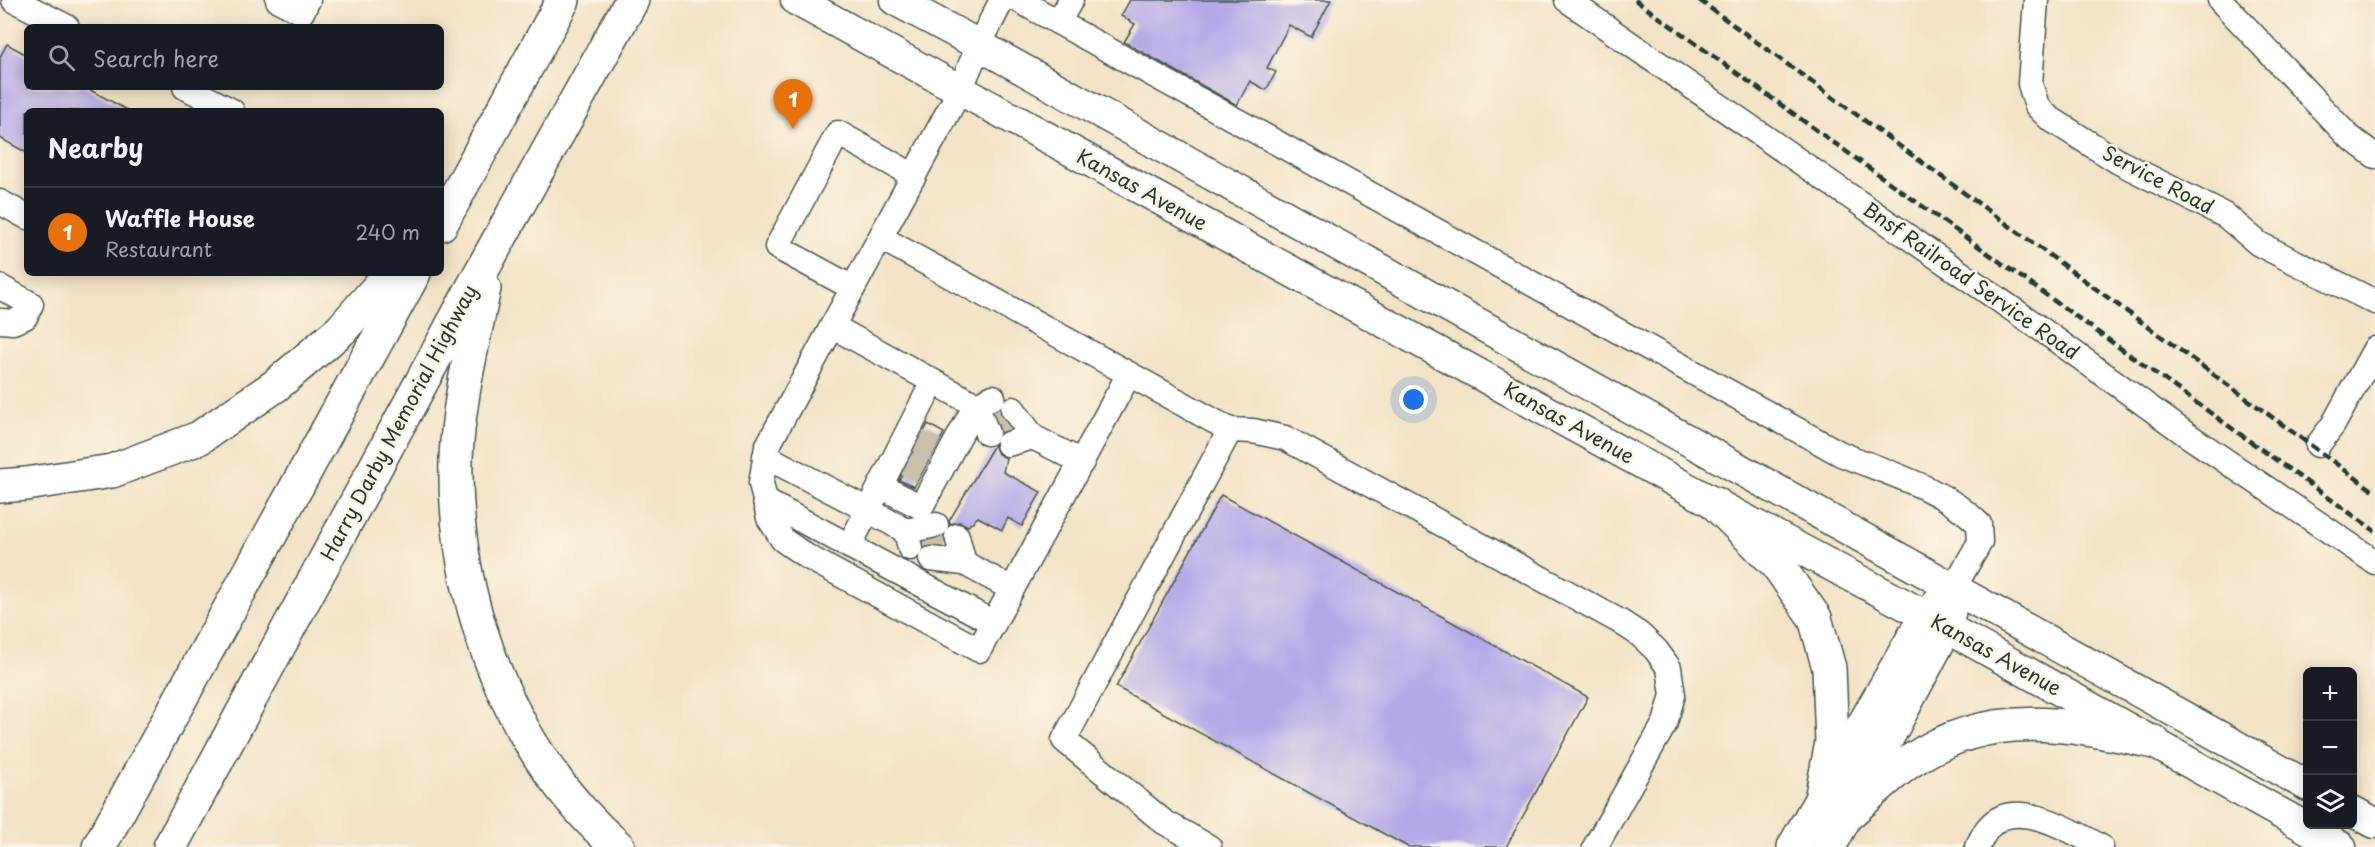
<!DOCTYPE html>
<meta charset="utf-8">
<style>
body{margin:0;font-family:"Playpen Sans",sans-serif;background:#20242c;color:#f1f3f6}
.controls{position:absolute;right:18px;bottom:18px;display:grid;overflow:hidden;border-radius:9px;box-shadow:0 3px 15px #0003}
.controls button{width:54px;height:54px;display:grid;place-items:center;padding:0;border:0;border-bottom:2px solid #363941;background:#171b24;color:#f1f3f6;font:30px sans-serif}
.you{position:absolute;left:1414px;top:400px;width:21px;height:21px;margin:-15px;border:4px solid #fff;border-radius:50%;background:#1a73e8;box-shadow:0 0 0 9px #1a73e833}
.badge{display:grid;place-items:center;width:39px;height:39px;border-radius:50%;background:#d1495b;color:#fff;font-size:20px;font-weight:700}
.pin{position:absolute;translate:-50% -50px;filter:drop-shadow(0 2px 3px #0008)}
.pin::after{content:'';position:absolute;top:32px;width:21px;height:18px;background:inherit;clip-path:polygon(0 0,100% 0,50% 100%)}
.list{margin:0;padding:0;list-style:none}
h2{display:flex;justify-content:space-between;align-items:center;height:78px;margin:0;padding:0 24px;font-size:26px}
h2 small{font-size:20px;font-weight:400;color:#9ea1a6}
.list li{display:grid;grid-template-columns:39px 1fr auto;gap:18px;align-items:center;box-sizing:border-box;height:90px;padding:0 24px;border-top:2px solid #363941}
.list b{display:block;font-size:22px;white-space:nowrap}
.list p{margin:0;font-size:20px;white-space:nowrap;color:#9ea1a6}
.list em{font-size:20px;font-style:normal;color:#9ea1a6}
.icon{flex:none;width:33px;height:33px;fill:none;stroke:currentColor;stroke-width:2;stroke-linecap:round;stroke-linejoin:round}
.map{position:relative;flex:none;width:2375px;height:847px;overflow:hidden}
.search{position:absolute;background:#171b24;box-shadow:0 3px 15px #0003;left:24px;top:24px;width:420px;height:66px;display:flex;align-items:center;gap:15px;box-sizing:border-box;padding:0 21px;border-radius:9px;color:#9ea1a6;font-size:22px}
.panel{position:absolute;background:#171b24;box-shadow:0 3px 15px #0003;left:24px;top:108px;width:420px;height:168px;border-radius:9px}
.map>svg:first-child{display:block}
.building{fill:#b4a8e7}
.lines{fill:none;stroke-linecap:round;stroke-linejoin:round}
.minor-tunnel{stroke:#c9c1a7;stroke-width:24;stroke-dasharray:24 12;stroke-linecap:butt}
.minor-casing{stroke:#3f564a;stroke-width:27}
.major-casing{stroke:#3f564a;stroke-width:33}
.highway-casing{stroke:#3f564a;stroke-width:36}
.minor{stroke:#fff;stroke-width:24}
.major{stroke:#fff;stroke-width:30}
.highway{stroke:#fff;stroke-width:33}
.rail{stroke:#1f3d34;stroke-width:4.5;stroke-dasharray:9 4.5;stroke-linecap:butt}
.labels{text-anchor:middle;stroke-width:5;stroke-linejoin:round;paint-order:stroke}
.street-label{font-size:20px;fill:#1f3d34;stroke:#fcf5e5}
</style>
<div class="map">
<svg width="2375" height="847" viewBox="0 0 2375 847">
<rect width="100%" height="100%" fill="#fcf5e5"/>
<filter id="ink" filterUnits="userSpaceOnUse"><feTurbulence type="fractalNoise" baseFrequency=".0167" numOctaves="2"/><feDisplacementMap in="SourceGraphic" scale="12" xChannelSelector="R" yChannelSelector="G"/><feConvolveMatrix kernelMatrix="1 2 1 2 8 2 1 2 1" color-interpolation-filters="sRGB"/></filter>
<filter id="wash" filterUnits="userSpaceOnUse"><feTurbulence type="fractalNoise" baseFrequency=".008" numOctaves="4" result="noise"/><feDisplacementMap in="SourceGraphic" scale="24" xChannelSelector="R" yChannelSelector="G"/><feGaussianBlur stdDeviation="1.35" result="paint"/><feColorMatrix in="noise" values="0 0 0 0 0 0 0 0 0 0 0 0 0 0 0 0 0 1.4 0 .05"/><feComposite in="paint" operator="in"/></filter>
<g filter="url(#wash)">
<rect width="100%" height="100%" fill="#f3e2c4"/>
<g id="blocks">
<g class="building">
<polygon points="1130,0 1331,0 1311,37 1289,25 1267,68 1276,72 1266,90 1250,81 1237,105 1124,42 1135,24 1121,16"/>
<polygon points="7,44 27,55 27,87 85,87 129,111 27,111 27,153 0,138 0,57"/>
<polygon points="928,424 944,433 914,487 899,480"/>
<polygon points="994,445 998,454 1006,458 1003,472 1041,492 1022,526 1008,518 1002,530 978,517 968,526 960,522 950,524 949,521"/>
<polygon points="1221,495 1588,697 1506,847 1408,847 1116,687"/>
</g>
</g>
</g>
<g filter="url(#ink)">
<use href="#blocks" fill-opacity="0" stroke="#3f564a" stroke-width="1.5"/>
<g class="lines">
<g class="minor-tunnel">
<polyline points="990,413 1011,425"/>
<polyline points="918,441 935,450"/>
<polyline points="906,463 922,472"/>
<polyline points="920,539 941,550"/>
</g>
<g class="minor-casing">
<g id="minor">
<polyline points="14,0 67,27"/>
<polyline points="278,0 302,12 308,0"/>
<path d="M1018,0L1841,454C1888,473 1942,488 1979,524L1980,542L1953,589"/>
<polyline points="1567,0 2041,329 2186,434 2375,562"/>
<polyline points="2036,0 2030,84 2037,106 2049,118 2119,162 2226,216 2259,244 2375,302"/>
<polyline points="2220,0 2347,135 2375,156"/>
<polyline points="1058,22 1071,0"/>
<polyline points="185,87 232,111"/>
<polyline points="0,202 27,217"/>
<polyline points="881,238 1129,374 979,650 806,556 783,540 769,518 761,483 767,447 960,90 979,45 1002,0"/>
<polyline points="0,287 31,304 25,317 13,322 0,321"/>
<polyline points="853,288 777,247 838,133 914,176"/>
<polyline points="832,326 976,405 987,433"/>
<polyline points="1129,374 1230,430 1253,431 1285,438 1619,621 1639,634 1656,650 1669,668 1673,695 1665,723 1595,847"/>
<polyline points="1013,409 1033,437"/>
<polyline points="1008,444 1033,437 1082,462"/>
<polyline points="2318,445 2333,425 2375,349"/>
<polyline points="765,456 868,510 933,382"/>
<polyline points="880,486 921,507 976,405 993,397"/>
<polyline points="765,501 994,623"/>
<polyline points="906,531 936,525"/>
<polyline points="957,536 964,563"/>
<polyline points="849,546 868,510 906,531 910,548"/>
<polyline points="931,559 964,563 1012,589"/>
<polyline points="1209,847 1164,822 1064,740 1230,430"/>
<path d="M1977,847C1981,841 1984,832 1989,827C2015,796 2074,832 2101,847"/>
</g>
</g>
<g class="major-casing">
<g id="major">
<polyline points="796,0 1716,504 1926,616 2341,847"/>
<polyline points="895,0 979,45 2308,786"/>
<polyline points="2352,811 2375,823"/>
</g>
</g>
<g class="highway-casing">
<g id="highway">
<polyline points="441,224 563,0"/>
<path d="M484,288C473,344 458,401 456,459C453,601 509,752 618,847"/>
<polyline points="0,486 26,484 112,471 199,438 275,386 341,330 391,273"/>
<polyline points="1716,504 1777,564 1815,618 1829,668 1832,742 1821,800"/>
<path d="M1849,813C1869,796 1889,775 1912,760C1990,707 2068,724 2154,742"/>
<polyline points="99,847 414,273"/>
<polyline points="170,847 492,252 632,0"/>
<polyline points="1794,847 1926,616 1953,589"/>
<polyline points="1829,847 1946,627 1953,589"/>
</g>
</g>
<use href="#minor" class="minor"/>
<use href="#major" class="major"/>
<use href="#highway" class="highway"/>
<g class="rail">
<polyline points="1635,0 2375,531"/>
<polyline points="1699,0 2375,492"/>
</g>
</g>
</g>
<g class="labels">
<g class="street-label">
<text transform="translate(2158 180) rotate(28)" y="7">Service Road</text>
<text transform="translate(1142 190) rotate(29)" y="7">Kansas Avenue</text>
<text transform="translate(1971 281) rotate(35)" y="7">Bnsf Railroad Service Road</text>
<text transform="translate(399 423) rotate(-62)" y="7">Harry Darby Memorial Highway</text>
<text transform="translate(1569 423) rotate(29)" y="7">Kansas Avenue</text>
<text transform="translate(1996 655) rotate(29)" y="7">Kansas Avenue</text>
</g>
</g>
</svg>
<div class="controls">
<button>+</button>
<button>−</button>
<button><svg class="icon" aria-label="layers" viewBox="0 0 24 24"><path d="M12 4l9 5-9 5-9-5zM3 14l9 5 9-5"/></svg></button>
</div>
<div class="you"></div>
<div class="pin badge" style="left:793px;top:129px;background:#e8710a">1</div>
<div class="search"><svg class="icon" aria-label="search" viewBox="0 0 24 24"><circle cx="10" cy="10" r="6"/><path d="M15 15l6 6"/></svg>Search here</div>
<section class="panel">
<h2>Nearby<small></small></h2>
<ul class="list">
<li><span class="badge" style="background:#e8710a">1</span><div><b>Waffle House</b><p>Restaurant</p></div><em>240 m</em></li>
</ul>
</section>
</div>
